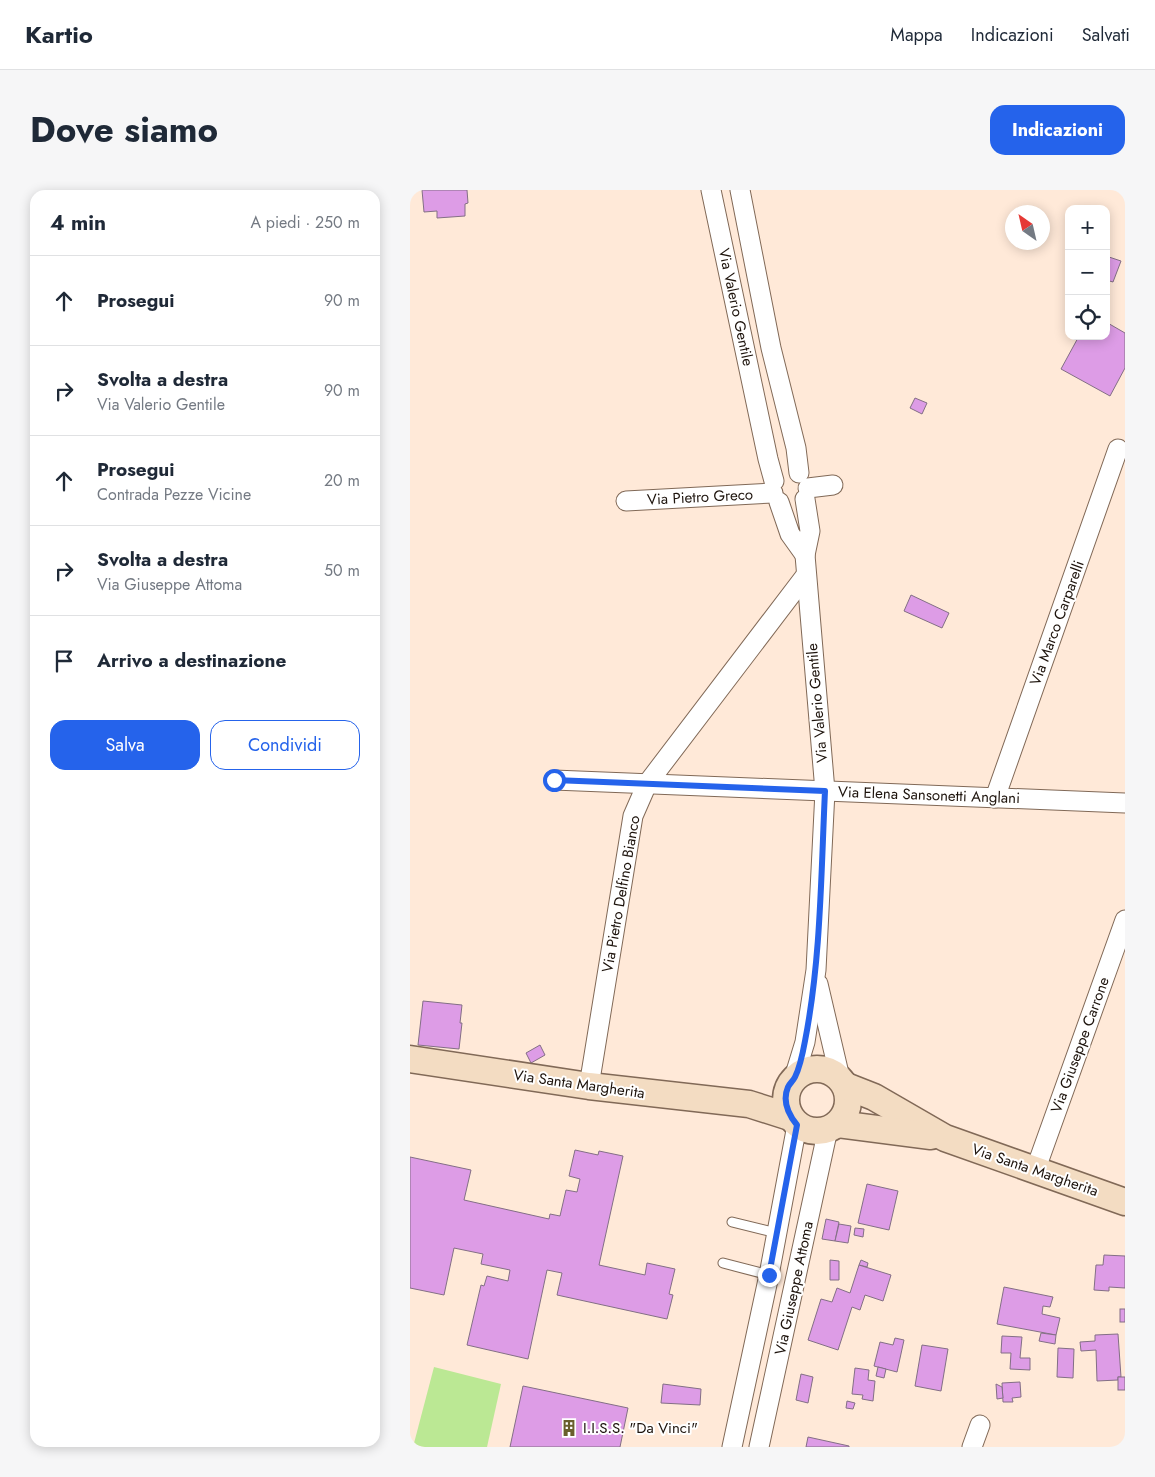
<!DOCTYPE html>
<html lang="it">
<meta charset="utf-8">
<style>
body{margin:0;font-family:Jost,sans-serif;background:#f6f6f7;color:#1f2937}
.controls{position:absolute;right:15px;top:15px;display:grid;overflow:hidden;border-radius:10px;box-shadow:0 2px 12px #0003}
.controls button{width:45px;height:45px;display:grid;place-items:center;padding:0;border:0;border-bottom:1px solid #e0e1e3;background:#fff;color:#1f2937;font:25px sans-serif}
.compass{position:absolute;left:595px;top:15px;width:45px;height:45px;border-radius:50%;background:#fff;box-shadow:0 2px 12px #0003;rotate:326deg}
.stop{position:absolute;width:15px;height:15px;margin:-11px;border:4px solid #2563eb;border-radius:50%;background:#fff}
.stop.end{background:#2563eb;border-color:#fff;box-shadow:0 1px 5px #0008}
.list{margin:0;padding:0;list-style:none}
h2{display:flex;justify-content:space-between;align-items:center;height:65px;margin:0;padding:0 20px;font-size:21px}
h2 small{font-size:16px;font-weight:400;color:#747a83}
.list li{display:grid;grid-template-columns:32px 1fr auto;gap:15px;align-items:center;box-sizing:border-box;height:90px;padding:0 20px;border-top:1px solid #e0e1e3}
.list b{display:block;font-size:19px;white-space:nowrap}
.list p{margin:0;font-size:16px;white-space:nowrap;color:#747a83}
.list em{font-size:16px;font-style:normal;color:#747a83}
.actions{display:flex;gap:10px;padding:15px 20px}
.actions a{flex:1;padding:11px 0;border:1px solid #2563eb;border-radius:15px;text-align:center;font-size:18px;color:#2563eb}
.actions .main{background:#2563eb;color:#fff}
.icon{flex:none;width:28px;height:28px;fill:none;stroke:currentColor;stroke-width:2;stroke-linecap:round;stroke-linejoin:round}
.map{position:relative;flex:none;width:715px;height:1257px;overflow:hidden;border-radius:15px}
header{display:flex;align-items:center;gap:30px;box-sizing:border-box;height:70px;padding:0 25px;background:#fff;border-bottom:1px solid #e0e1e3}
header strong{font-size:24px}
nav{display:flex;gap:28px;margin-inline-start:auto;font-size:18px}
.intro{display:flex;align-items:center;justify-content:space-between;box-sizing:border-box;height:120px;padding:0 30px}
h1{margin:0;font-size:35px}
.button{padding:12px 22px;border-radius:15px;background:#2563eb;color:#fff;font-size:18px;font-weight:700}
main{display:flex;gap:30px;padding:0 30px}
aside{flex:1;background:#fff;border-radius:15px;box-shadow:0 2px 12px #0003}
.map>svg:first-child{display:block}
.green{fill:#bbe894}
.building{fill:#dd9ce6;stroke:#836f85}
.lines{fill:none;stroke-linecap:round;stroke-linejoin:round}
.lane-casing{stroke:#816957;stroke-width:11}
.street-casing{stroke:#816957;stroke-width:21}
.secondary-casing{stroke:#816957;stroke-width:29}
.lane{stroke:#fff;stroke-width:9}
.street{stroke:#fff;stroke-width:19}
.secondary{stroke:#f3dcc2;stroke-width:26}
.route{stroke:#2563eb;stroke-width:6}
.labels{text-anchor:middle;stroke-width:4;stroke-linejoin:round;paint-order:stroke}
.street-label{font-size:15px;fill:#1d130c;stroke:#fff}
.poi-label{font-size:15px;fill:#1d130c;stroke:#fff;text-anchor:start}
</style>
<header>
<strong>Kartio</strong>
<nav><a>Mappa</a><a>Indicazioni</a><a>Salvati</a></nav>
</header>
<div class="intro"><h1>Dove siamo</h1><a class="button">Indicazioni</a></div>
<main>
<aside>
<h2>4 min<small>A piedi · 250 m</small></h2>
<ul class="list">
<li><svg class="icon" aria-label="ahead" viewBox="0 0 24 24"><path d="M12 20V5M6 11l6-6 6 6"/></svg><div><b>Prosegui</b></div><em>90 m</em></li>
<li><svg class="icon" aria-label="right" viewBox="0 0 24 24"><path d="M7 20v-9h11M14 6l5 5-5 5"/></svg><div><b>Svolta a destra</b><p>Via Valerio Gentile</p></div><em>90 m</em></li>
<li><svg class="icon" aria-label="ahead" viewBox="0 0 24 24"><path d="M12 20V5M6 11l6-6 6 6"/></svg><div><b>Prosegui</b><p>Contrada Pezze Vicine</p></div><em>20 m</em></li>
<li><svg class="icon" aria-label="right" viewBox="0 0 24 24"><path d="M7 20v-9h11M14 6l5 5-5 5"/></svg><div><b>Svolta a destra</b><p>Via Giuseppe Attoma</p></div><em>50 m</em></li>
<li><svg class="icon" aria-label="arrive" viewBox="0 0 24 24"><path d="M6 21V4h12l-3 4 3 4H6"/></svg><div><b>Arrivo a destinazione</b></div></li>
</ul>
<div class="actions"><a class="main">Salva</a><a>Condividi</a></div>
</aside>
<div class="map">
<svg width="715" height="1257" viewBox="0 0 715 1257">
<rect width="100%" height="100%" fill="#ffe9d8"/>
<polygon class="green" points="24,1177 91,1194 77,1257 3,1257"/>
<g class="building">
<polygon points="12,0 57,0 58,13 55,14 55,26 27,28 27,21 14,22"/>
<polygon points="696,66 711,71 703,92 696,90"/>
<polygon points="696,132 715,143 715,178 700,206 651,179 669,146 696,146"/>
<polygon points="505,208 517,213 512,224 500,218"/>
<polygon points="501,405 539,423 532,438 494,421"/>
<polygon points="13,811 52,815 50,833 52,833 49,859 8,855"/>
<polygon points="130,855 135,865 121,873 116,863"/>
<polygon points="165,960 188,965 189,961 213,966 189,1075 235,1085 237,1073 265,1079 259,1104 263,1105 257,1129 147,1105 152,1083 137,1080 118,1169 57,1155 71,1095 74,1096 77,1086 98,1091 100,1080 71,1074 73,1064 44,1058 34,1105 0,1098 0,967 61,980 54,1010 139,1029 140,1024 150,1026 156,1000 167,1002 170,989 159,986"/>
<polygon points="457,994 488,1001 479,1040 448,1033"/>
<polygon points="416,1029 429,1032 425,1051 412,1049"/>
<polygon points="429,1034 441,1036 438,1053 425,1051"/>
<polygon points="445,1038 454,1039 453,1047 444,1045"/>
<polygon points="694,1065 715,1066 715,1098 699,1097 699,1101 684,1100 686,1075 693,1075"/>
<polygon points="420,1070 429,1071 429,1090 420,1090"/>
<polygon points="451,1070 458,1073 457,1077 449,1075"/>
<polygon points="449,1075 481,1085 473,1111 455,1105 450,1120 442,1117 428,1160 398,1150 411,1109 422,1112 427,1098 440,1103"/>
<polygon points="594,1097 643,1107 640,1117 633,1116 632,1124 650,1128 646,1145 587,1134"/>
<rect x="710" y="1119" width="5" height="13"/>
<polygon points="631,1143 646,1145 645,1154 629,1151"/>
<polygon points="708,1144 711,1187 708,1187 708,1190 687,1191 686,1160 671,1161 670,1152 685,1151 685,1145"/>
<polygon points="592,1146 612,1147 610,1168 620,1168 620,1180 600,1179 601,1163 591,1163"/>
<polygon points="485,1148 494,1150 487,1182 464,1176 470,1152 483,1155"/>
<polygon points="512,1155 538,1159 531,1201 505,1196"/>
<polygon points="648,1158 664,1159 663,1188 647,1187"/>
<polygon points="468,1177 476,1179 474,1188 466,1186"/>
<polygon points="445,1178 459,1180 458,1190 465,1191 463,1211 452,1209 453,1205 442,1204"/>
<polygon points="391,1184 403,1187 398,1213 386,1210"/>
<rect x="708" y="1187" width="7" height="13"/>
<polygon points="610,1192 611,1207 602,1208 603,1212 593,1212 592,1193"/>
<polygon points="253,1194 291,1199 290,1215 251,1213"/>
<polygon points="586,1194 592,1197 593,1208 587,1209"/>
<polygon points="113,1196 218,1218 210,1257 100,1257"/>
<polygon points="437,1211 445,1213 443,1219 436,1218"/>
<polygon points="398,1247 439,1256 439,1257 396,1257"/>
</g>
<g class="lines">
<g class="lane-casing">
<g id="lane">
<polyline points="322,1032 367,1043"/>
<polyline points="313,1073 359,1085"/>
</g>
</g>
<g class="street-casing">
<g id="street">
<polyline points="301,0 358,269 364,291"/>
<polyline points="330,0 361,158 386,258 389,283"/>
<polyline points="398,298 423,295"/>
<polyline points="216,311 363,303"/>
<polyline points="369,312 380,344 395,365 400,341 395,309"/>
<polyline points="144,590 715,613"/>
<polyline points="585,608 708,259"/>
<polyline points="408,794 430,888"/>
<polyline points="384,888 395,852 406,780 415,601 395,365"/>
<polyline points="179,896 223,626 237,594 396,385"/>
<polyline points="625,981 715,730"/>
<polyline points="322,1257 359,1085 387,935"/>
<polyline points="349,1257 418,939"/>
<polyline points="562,1257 570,1235"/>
</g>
</g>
<g class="secondary-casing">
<g id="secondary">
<polyline points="0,869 179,896 339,914 380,927"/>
<circle cx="407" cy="910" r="31"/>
<polyline points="436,896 464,907 535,948 715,1012"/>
<polyline points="428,934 521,946"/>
</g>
</g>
<use href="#lane" class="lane"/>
<use href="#street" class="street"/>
<use href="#secondary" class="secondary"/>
</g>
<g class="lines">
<path class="route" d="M144,590L415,601C411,684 411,769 395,851C393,862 390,877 385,887C383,891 380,893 378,897C372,911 378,924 387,935L359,1085"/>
</g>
<defs>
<g id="building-bare" transform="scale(1.35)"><path d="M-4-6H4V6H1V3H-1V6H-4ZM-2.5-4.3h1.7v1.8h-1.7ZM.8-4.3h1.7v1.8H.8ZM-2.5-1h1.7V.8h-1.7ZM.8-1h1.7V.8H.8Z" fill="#695f2c" stroke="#fff" stroke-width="2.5" paint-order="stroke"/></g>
</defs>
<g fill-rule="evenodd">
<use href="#building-bare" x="159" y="1238"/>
</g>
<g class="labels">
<g class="street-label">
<text transform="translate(326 117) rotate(78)" y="5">Via Valerio Gentile</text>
<text transform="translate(290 307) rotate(-3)" y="5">Via Pietro Greco</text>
<text transform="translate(647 433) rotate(-70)" y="5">Via Marco Carparelli</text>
<text transform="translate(407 513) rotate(-95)" y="5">Via Valerio Gentile</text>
<text transform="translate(519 605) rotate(2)" y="5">Via Elena Sansonetti Anglani</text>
<text transform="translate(211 704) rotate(-80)" y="5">Via Pietro Delfino Bianco</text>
<text transform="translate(670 855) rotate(-70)" y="5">Via Giuseppe Carrone</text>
<text transform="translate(169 894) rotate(8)" y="5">Via Santa Margherita</text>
<text transform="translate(625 980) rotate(19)" y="5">Via Santa Margherita</text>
<text transform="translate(384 1098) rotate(-78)" y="5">Via Giuseppe Attoma</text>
</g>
<g class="poi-label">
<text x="173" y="1243">I.I.S.S. "Da Vinci"</text>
</g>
</g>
</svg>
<div class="controls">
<button>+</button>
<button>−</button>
<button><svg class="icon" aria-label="locate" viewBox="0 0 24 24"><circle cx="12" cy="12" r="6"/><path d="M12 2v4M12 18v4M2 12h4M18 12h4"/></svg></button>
</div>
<svg class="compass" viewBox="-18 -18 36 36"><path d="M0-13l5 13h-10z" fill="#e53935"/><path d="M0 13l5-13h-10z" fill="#747a83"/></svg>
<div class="stop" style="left:144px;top:590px"></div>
<div class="stop end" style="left:359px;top:1085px"></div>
</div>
</main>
